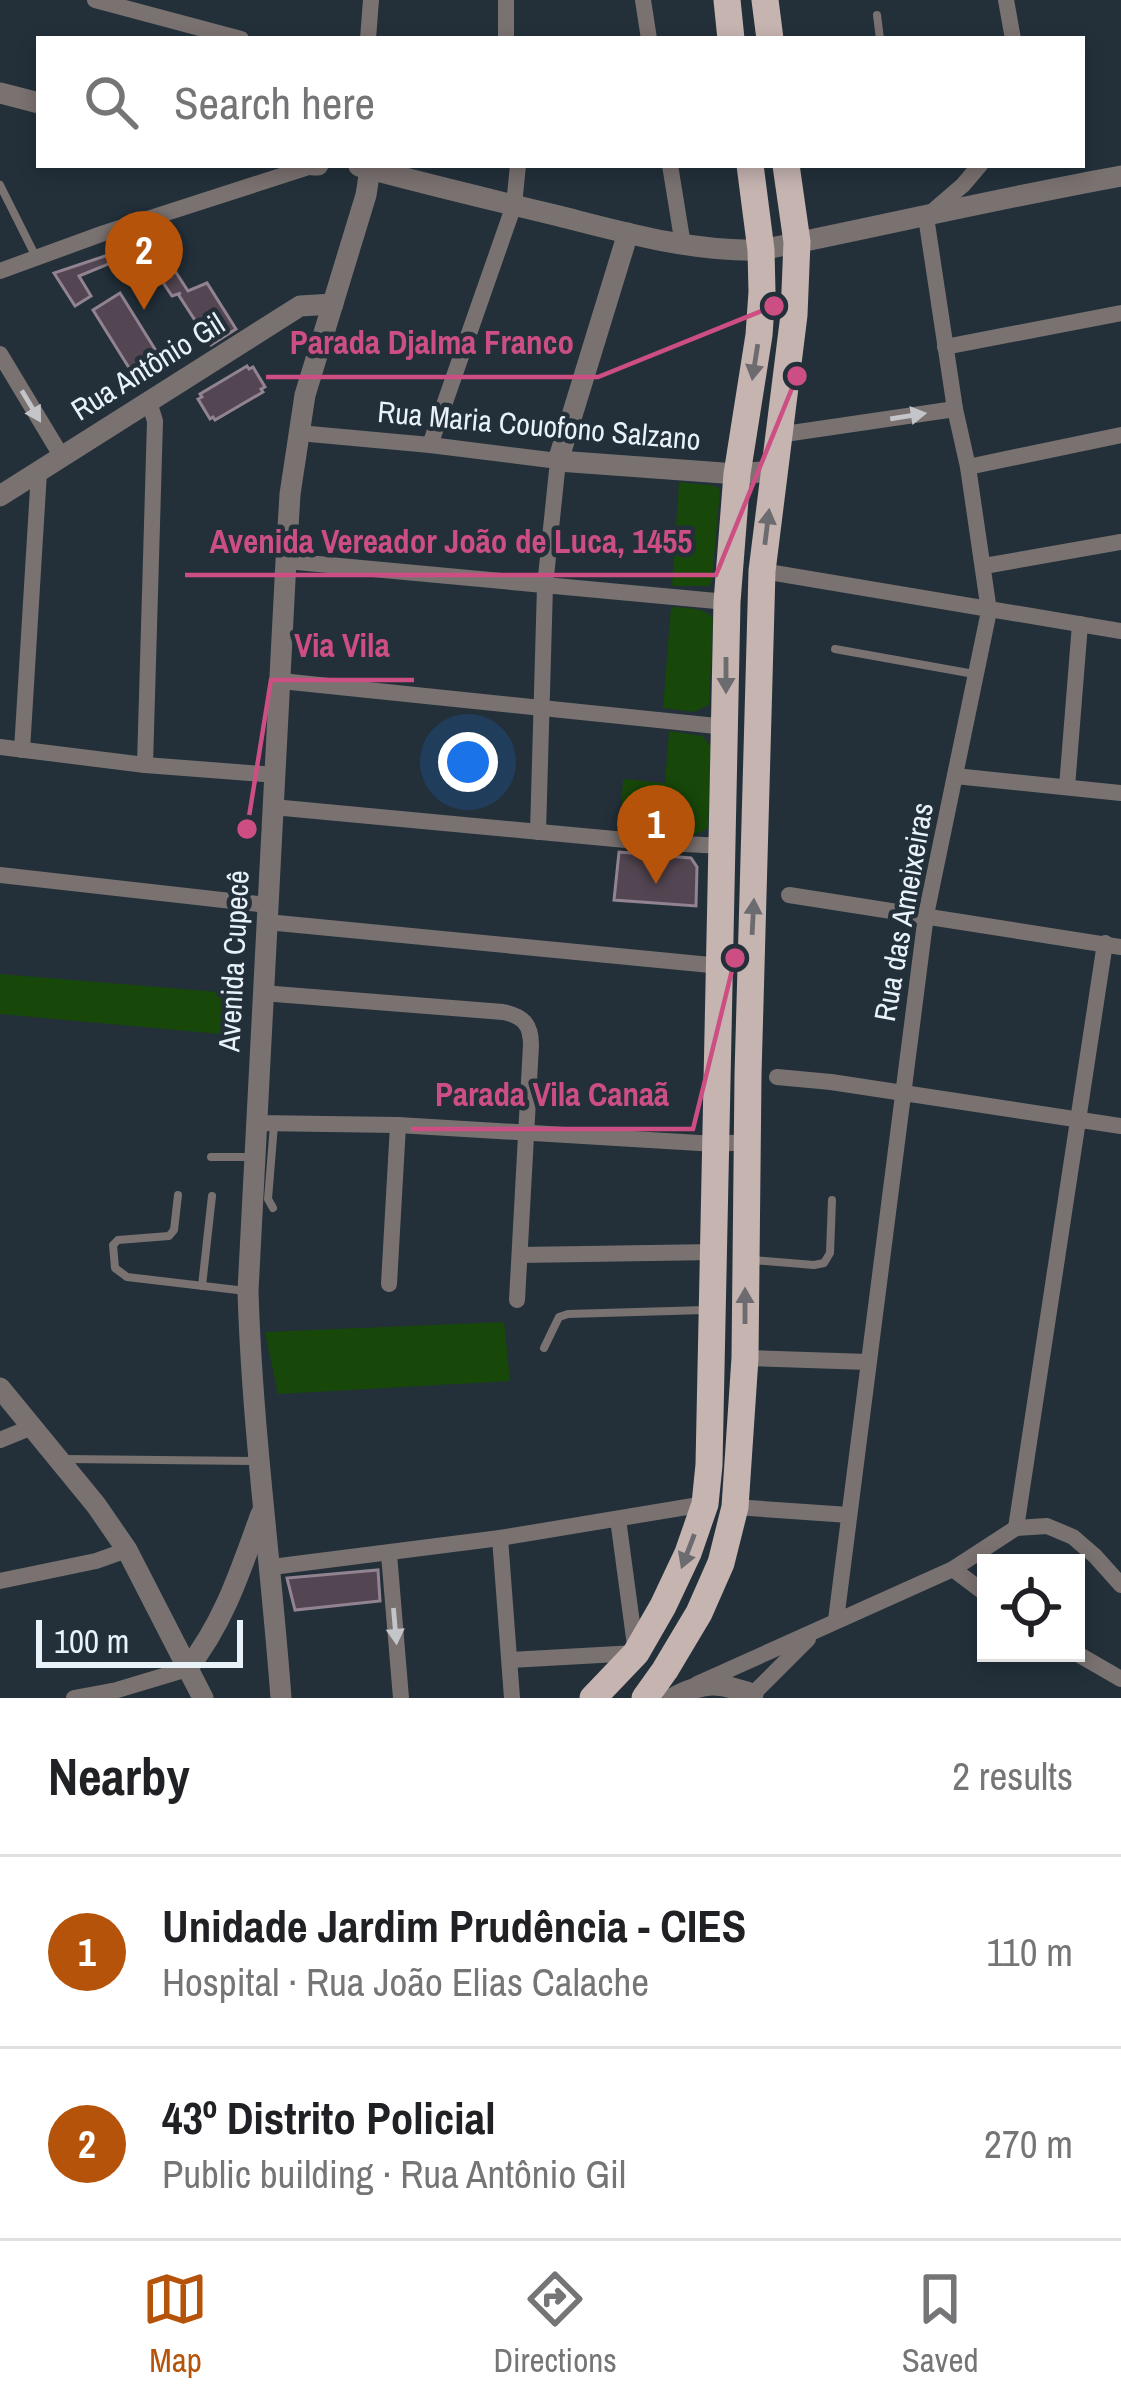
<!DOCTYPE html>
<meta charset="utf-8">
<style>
body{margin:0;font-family:"Archivo Narrow",sans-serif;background:#f6f6f6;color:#202124}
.controls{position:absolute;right:36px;bottom:36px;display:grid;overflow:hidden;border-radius:0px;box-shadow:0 6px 18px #0003}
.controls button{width:108px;height:108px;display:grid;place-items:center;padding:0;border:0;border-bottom:3px solid #e0e0e0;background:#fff;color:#202124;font:60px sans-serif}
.scale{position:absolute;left:36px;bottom:30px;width:207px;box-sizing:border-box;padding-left:12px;border:6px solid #eaf2f9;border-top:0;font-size:33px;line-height:42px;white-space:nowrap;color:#eaf2f9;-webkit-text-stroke:9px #23303a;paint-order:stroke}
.you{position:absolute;left:468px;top:762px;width:42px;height:42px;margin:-30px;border:9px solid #fff;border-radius:50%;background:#1a73e8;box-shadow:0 0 0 18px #1a73e833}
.badge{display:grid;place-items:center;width:78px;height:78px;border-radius:50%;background:#b45309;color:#fff;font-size:39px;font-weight:700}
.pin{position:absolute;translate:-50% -99px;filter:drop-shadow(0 3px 6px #0008)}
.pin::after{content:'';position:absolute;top:63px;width:42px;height:36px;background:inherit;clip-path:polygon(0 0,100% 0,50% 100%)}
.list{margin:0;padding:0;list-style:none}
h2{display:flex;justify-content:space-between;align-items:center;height:156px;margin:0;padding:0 48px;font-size:51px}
h2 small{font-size:39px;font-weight:400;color:#757577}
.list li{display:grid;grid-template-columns:78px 1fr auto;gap:36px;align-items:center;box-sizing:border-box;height:192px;padding:0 48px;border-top:3px solid #e0e0e0}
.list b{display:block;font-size:45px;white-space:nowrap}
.list p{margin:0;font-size:39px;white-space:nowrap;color:#757577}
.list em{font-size:39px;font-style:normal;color:#757577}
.icon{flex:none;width:66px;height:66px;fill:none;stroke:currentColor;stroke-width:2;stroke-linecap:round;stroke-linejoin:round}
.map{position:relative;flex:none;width:1121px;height:1698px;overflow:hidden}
.search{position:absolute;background:#fff;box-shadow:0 6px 18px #0003;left:36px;right:36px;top:36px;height:132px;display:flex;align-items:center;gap:30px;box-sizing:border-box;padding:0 42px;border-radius:0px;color:#757577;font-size:45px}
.sheet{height:540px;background:#fff}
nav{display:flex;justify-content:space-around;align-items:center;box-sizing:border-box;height:168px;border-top:3px solid #e0e0e0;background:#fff;font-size:33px;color:#757577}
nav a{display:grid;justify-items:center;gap:6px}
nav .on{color:#b45309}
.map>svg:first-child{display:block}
.green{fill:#174709}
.building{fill:#534652;stroke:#918490;stroke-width:3}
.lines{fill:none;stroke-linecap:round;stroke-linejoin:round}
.service{stroke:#7a7270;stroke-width:8}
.minor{stroke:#7a7270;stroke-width:16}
.tertiary{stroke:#7a7270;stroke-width:21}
.primary{stroke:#c6b4b1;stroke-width:27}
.oneway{fill:#6c6b70}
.oneway2{fill:#c3c5c9}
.labels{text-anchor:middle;stroke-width:9;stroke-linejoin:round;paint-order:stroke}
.street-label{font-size:30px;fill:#eaf2f9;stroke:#23303a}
.leader{fill:none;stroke:#cc4e82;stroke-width:4.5}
.callout-dot{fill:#cc4e82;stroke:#23303a;stroke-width:4.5}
.callout-label{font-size:33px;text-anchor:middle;font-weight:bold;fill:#cc4e82;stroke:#23303a;stroke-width:9;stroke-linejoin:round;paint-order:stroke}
</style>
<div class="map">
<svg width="1121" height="1698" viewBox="0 0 1121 1698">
<rect width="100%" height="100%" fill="#23303a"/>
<g class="green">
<polygon points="679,482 715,486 720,489 712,581 709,586 672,586"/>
<path d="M671,607C685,608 704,607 713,618L709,705L694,712L663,708Z"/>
<polygon points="669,731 703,736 711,747 708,828 695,835 620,830 623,779 665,783"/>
<polygon points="0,974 243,994 242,1036 0,1014"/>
<polygon points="504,1322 510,1381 278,1394 265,1332"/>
</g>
<g class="building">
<polygon points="155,240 188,291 207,283 236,329 211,345 178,294 181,293 172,296 138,245"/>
<polygon points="108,255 111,263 79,276 91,296 75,306 54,273"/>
<polygon points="120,293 163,362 136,379 93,310"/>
<polygon points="247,366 249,369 253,367 265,387 261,389 263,392 215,420 213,417 210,419 198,399 202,397 200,394"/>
<polygon points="619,852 691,858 697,867 696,906 614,900"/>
<polygon points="378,1570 380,1601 295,1610 287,1578"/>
</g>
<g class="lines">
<g class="service">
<polyline points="877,15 880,39"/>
<polyline points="0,185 36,257"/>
<polyline points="835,649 974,674"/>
<polyline points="211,1157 253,1157"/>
<polyline points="178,1195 174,1230 169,1236 118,1240 113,1245 115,1268 127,1277 246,1291"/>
<polyline points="273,1208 268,1199 274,1125"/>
<polyline points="753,1260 814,1265 824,1263 830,1253 832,1200"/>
<polyline points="202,1286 212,1196"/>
<polyline points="544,1348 559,1317 568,1314 705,1310"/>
<polyline points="65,1459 254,1461"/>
</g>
<g class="minor">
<polyline points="95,0 241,39"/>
<polyline points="506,0 506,39"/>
<polyline points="643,0 649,39"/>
<polyline points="1006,0 1013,39"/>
<polyline points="368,39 371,0"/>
<polyline points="670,165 683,245"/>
<polyline points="0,271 104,233 315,165"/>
<polyline points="945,347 1121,313"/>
<polyline points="0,354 62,457"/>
<polyline points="299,433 430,445 558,461 545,586 538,832"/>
<polyline points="778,435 955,409"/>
<polyline points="430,445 514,205 518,165"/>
<polyline points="968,467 1121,435"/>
<polyline points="286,561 727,602"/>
<polyline points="984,566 1121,542"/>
<polyline points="762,571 1121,631"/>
<polyline points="281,681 726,727"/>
<polyline points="0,747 145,765 276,775"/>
<polyline points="22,750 39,472"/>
<polyline points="145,765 155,421 149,402"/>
<polyline points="955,776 1121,793"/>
<polyline points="1067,787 1080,624"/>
<polyline points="273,807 647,842 723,846"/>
<polyline points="0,875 267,905"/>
<polyline points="789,895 1121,947"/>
<polyline points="267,922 721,966"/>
<path d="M262,993L503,1012C523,1016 531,1024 531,1045L517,1300"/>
<polyline points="777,1077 831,1082 1121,1126"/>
<polyline points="256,1123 398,1125 716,1144 747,1142"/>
<polyline points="520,1255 714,1252"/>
<polyline points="389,1284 398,1125"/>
<polyline points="745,1358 868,1362"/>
<polyline points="0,1440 32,1427"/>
<polyline points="735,1507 849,1515"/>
<polyline points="1016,1528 1105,943"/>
<polyline points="500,1538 512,1698"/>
<polyline points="389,1554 401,1698"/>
<polyline points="272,1567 500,1538 705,1504"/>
<polyline points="953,1569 986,1594"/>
<polyline points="0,1581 96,1561 127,1550"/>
<polyline points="836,1620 926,915 989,611 968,467 955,409 926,217 963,185 980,165"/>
<polyline points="1076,1653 1121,1679"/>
<polyline points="510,1660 636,1653 618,1519"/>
<polyline points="697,1684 953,1569 1016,1528 1047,1526 1073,1537 1095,1556 1121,1585"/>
<polyline points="753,1694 808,1639"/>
<polyline points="74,1698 117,1690 187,1669"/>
</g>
<g class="tertiary">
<polyline points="0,93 39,103"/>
<polyline points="313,165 318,165"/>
<path d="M359,166C425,184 492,200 559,216C626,233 692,252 761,250C881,226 1000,198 1121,176"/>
<polyline points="628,233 558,461 737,474 774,471"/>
<polyline points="0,496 300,306 333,304"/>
<polyline points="0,1388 96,1505 127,1550 203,1698"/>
<path d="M187,1669C224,1623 241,1569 261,1514"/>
<path d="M281,1698C271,1562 252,1427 248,1291L286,561L290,494L305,395L366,195L370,169"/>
<path d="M673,1698C705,1680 719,1683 753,1694L752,1698"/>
</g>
<g class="primary">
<polyline points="727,0 731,39"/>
<polyline points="765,0 770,39"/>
<polyline points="593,1698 636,1653 663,1606 688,1553 705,1504 709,1465 727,602 737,474 759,335 762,292 761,250 750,165"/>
<polyline points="645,1698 665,1670 699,1613 721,1563 735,1507 745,1358 748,1075 762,571 794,315 797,242 786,165"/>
</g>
</g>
<defs><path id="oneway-solid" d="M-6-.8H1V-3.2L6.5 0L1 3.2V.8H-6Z" transform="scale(3)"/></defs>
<g class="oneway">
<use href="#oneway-solid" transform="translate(755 362) rotate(99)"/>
<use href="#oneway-solid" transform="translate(767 527) rotate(-83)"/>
<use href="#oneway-solid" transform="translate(726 675) rotate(90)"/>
<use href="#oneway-solid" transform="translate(753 917) rotate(-87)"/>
<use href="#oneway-solid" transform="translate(745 1306) rotate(-90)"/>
<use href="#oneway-solid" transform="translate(688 1551) rotate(111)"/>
</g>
<g class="oneway2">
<use href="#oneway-solid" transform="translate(31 406) rotate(59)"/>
<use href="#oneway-solid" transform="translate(908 416) rotate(-9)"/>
<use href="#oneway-solid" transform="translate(395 1626) rotate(85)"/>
</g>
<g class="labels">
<g class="street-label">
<text transform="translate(148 367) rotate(-32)" y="10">Rua Antônio Gil</text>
<text transform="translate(539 426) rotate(5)" y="10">Rua Maria Couofono Salzano</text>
<text transform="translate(904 912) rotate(-80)" y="10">Rua das Ameixeiras</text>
<text transform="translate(234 961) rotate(-87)" y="10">Avenida Cupecê</text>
</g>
</g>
<path class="leader" d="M774 306L598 377H266M797 376L716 575H185M247 829L271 680H414M735 958L693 1129H411"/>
<g class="callout-dot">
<circle cx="774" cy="306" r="12"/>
<circle cx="797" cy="376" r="12"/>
<circle cx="247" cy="829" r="12"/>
<circle cx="735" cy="958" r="12"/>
</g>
<g class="callout-label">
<text x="432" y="354">Parada Djalma Franco</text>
<text x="451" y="553">Avenida Vereador João de Luca, 1455</text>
<text x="342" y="657">Via Vila</text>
<text x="552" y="1106">Parada Vila Canaã</text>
</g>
</svg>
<div class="controls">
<button><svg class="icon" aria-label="locate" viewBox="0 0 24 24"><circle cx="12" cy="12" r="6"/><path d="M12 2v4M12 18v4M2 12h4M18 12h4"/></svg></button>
</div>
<div class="scale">100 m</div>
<div class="you"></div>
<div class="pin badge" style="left:656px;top:884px">1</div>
<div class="pin badge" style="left:144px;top:310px">2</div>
<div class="search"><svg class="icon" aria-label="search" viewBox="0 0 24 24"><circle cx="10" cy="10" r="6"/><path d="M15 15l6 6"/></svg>Search here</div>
</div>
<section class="sheet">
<h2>Nearby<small>2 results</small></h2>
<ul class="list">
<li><span class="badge">1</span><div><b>Unidade Jardim Prudência - CIES</b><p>Hospital · Rua João Elias Calache</p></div><em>110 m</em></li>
<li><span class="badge">2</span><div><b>43º Distrito Policial</b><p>Public building · Rua Antônio Gil</p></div><em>270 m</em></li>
</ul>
</section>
<nav>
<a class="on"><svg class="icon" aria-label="map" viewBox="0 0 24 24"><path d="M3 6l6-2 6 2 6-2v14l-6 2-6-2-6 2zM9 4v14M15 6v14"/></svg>Map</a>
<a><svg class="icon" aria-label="directions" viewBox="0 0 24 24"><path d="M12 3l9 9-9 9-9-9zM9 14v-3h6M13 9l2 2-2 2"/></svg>Directions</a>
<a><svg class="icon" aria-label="saved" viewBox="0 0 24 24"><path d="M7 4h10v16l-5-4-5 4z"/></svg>Saved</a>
</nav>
